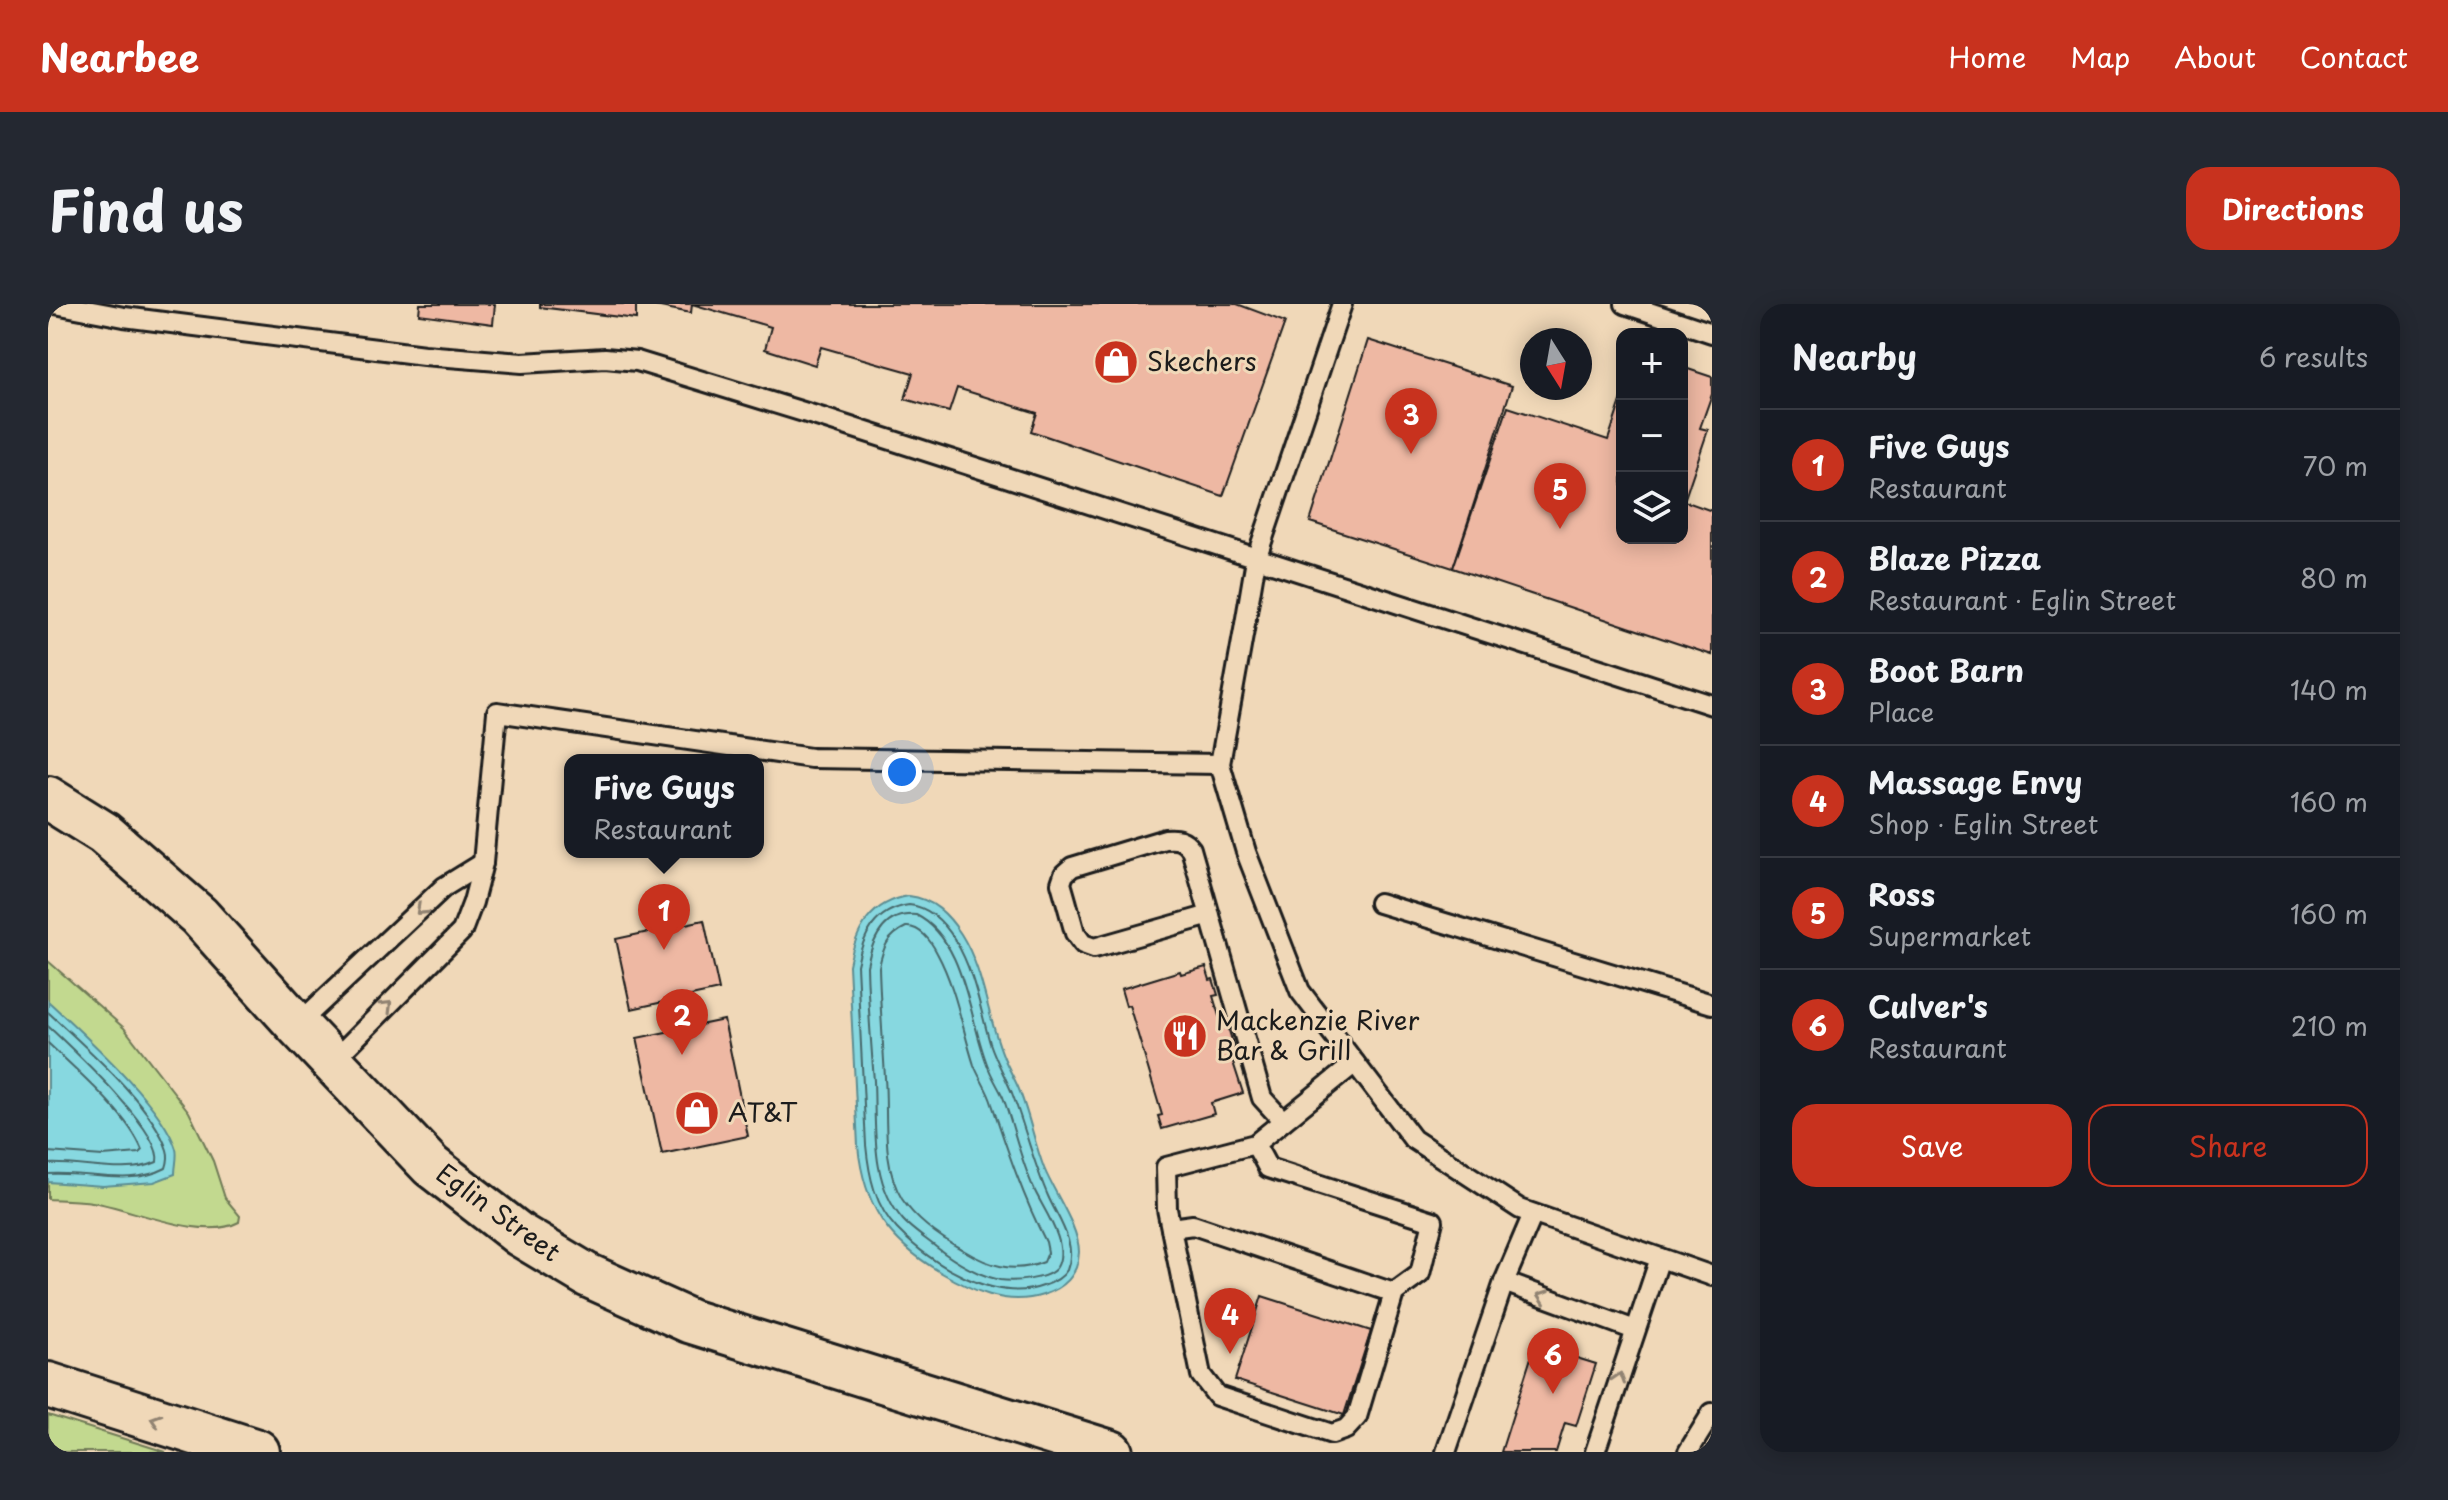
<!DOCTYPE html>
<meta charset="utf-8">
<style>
body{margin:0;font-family:"Playpen Sans",sans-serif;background:#242831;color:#f1f3f6}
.controls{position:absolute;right:24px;top:24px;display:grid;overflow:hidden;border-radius:16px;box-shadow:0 4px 20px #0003}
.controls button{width:72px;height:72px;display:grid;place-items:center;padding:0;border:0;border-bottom:2px solid #363941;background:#171b24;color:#f1f3f6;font:40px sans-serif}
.compass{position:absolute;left:1472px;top:24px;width:72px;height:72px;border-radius:50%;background:#171b24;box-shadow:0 4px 20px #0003;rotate:169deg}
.you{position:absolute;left:854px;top:468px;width:28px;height:28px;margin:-20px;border:6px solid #fff;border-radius:50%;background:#1a73e8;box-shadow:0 0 0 12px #1a73e833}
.badge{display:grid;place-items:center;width:52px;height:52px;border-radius:50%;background:#c8321e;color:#fff;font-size:26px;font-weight:700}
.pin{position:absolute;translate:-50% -66px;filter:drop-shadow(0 2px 4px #0008)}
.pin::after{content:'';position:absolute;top:42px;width:28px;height:24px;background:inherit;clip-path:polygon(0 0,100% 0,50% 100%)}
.popup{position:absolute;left:516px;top:450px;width:200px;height:104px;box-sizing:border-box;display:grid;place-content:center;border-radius:16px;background:#171b24;filter:drop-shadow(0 2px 6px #0005);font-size:26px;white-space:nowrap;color:#9ea1a6}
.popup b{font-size:30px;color:#f1f3f6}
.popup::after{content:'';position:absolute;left:50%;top:100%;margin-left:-16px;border:16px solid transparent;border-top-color:#171b24}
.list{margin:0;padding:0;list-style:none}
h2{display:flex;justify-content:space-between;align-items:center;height:104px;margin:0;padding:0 32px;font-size:34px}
h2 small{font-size:26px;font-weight:400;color:#9ea1a6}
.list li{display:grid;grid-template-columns:52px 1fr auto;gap:24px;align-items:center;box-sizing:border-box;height:112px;padding:0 32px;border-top:2px solid #363941}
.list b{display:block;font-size:30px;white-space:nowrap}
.list p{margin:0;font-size:26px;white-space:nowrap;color:#9ea1a6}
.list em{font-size:26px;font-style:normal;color:#9ea1a6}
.actions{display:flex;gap:16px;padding:24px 32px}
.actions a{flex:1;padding:18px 0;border:2px solid #c8321e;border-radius:24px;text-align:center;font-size:28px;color:#c8321e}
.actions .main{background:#c8321e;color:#fff}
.icon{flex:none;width:44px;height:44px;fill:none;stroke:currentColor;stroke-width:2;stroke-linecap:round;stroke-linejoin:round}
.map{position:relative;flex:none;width:1664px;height:1148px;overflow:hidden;border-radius:24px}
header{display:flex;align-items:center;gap:48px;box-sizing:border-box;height:112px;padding:0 40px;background:#c8321e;color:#fff}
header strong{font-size:38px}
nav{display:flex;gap:44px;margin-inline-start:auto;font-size:28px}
.intro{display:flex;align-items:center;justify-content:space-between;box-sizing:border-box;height:192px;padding:0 48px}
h1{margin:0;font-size:56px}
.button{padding:20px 36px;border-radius:24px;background:#c8321e;color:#fff;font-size:28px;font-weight:700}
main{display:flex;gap:48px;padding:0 48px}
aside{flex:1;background:#171b24;border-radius:24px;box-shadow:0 4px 20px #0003}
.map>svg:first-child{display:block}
.green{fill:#c2d98f;stroke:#6f7a56;stroke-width:2}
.water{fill:#87d8e0;stroke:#5c8d92;stroke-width:2}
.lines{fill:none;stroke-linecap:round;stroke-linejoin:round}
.shore{stroke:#47676a;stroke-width:2}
.building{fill:#eeb8a3;stroke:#1c1c1c;stroke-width:2}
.service-casing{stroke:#1c1c1c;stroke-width:24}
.tertiary-casing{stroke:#1c1c1c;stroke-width:48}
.motorway-casing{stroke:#1c1c1c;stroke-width:50}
.service{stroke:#f0d8b8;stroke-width:18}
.tertiary{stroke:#f0d8b8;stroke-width:42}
.motorway{stroke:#f0d8b8;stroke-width:44}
.oneway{stroke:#918372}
.labels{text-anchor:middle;stroke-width:6;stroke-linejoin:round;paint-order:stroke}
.poi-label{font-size:26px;fill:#1c1c1c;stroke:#f0d8b8;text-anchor:start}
.street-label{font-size:26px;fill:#1c1c1c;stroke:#f0d8b8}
</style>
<header>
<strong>Nearbee</strong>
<nav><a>Home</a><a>Map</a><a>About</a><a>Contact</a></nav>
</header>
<div class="intro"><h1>Find us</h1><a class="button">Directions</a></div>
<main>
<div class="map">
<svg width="1664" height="1148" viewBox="0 0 1664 1148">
<rect width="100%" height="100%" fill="#f0d8b8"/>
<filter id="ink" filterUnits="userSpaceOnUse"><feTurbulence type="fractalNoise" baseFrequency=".0125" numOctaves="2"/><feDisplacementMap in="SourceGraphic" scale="16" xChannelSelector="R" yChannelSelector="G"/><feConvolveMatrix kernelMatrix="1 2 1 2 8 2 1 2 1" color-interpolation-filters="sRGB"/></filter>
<g filter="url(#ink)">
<g class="green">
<path d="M0,657L76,724L141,808L165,857L177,894L192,912L191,918C154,938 84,904 44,898C30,896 14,896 0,895Z"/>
<polygon points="0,1111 118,1148 0,1148"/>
</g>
<g class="water">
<path d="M861,592C885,595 900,610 913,630C937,668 939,715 957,756C961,765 966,774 970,783C981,809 986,838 996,864C1006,889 1031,923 1031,948C1030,972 1016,984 995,991C958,1003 923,986 892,968C840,937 816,902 810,842L801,661C808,625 823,598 861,592Z"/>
<path d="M0,697C35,730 115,801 128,845C130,852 127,862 127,870L106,878L55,882L0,878Z"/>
</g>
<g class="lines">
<g class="shore">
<path d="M861,601C882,603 896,618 907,636C926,667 932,704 942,739C948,757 957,772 964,789C977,823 985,858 1000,892C1010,915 1030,940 1019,966C1014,975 1004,979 995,982C946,1000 882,959 849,925C827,902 821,872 818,841L809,661C815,631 827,606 861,601Z"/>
<path d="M868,611C917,635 921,715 939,760C943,772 950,782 955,793C966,823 972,855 986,885C995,905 1022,940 1009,963C1001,976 965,978 952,976C929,971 906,957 888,943C877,934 864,926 855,916C822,878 828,824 826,777C823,739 820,701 819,662C824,636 836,608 868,611Z"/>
<path d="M858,623C872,622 883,637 889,649C908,684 914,724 926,761C931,774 940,786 944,800C960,848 975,893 998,938L1000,948L996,958C966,970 941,962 915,946C893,934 868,916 854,895C833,861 840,812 837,774C835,737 832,700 831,663C835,644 839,632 858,623Z"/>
<path d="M0,708C35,741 105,801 119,846C121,852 120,858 118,864C82,883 39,867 0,870"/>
<path d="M0,722C22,743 116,829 109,858C78,872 33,858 0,860"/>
<path d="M0,739C28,766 80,810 94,846L91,849L55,852L0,848"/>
</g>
</g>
<g class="building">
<polygon points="372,0 447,0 445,20 371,10"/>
<polygon points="492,0 588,0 588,15 492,3"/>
<polygon points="597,0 1189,0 1237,18 1175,192 983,127 989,109 909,84 901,108 857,95 865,69 773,43 767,61 717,45 723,23 644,0 643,9"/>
<polygon points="1320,36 1464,82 1405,264 1262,218"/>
<polygon points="1634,63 1664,73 1664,90 1652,124 1660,126 1636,197 1664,207 1664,351 1405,264 1460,103 1560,136 1574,94 1574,234 1634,234"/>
<polygon points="656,616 671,686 583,705 568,635"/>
<polygon points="1158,663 1162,676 1165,675 1170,691 1165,692 1171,712 1176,710 1189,753 1184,755 1195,789 1163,799 1166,810 1114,825 1110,812 1114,811 1081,701 1078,702 1073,685 1132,667 1133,670"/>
<polygon points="676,716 700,832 614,850 589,734"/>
<polygon points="1214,992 1323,1027 1296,1111 1187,1076"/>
<polygon points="1487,1041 1548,1060 1528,1122 1517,1119 1508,1148 1453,1148"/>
</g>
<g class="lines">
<g class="service-casing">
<g id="service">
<polyline points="7,0 76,13 376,51 474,59 557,54 589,57 775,114 1664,401"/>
<polyline points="1294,0 1208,255 1196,326 1172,460 1198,548 1252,687 1365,835 1472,905 1664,972"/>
<polyline points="1577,0 1664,29"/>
<polyline points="1331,599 1664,700"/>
<path d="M1162,611L1046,644L1035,640L1027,629L1017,593L1013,579L1016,570L1024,563L1117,535C1129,534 1136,535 1143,545L1214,794L1235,817"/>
<polyline points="249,721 396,583 435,559"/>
<polyline points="284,758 414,627 425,598 435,559 449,408 763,454 1172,460"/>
<polyline points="1207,840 1220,864 1385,917 1372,970 1346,989 1309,1113 1298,1125 1284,1130 1169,1092 1153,1071 1119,905 1118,863 1207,840 1307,759"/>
<polyline points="1123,924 1145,921 1346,989"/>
<polyline points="1456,978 1587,1026"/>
<polyline points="1398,1148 1456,978 1485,910"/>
<polyline points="1547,1148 1612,954"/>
<polyline points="1640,1148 1664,1109"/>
</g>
</g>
<g class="tertiary-casing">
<polyline id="tertiary" points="0,494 56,529 151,612 249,721 383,862 472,931 539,971 641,1017 1063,1148"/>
</g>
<g class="motorway-casing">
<polyline id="motorway" points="0,1081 209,1148"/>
</g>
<use href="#service" class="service"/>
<use href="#tertiary" class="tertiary"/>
<use href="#motorway" class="motorway"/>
</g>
<defs><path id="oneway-chevron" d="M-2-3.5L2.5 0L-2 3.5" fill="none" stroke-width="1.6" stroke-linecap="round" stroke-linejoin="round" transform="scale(2)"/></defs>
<g class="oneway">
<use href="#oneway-chevron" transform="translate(373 606) rotate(137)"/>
<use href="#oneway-chevron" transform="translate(339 702) rotate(-45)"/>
<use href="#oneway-chevron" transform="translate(1495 992) rotate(-160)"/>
<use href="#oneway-chevron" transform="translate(1571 1074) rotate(-72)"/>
<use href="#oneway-chevron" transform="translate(108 1116) rotate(-162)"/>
</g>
</g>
<defs>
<g id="shop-disc" transform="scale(2.3)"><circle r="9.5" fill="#c8321e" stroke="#f0d8b8"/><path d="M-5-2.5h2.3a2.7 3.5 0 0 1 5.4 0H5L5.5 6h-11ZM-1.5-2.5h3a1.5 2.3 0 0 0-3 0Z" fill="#fff"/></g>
<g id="restaurant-disc" transform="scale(2.3)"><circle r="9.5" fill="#c8321e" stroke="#f0d8b8"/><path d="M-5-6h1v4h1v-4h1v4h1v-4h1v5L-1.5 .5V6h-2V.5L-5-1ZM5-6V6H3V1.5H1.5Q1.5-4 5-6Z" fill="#fff"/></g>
</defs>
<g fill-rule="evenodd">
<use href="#shop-disc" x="1068" y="58"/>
<use href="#restaurant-disc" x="1137" y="732"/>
<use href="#shop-disc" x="649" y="809"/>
</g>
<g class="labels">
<g class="poi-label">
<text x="1099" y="67">Skechers</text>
<text x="1168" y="726">Mackenzie River<tspan x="1168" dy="30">Bar &amp; Grill</tspan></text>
<text x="680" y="818">AT&amp;T</text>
</g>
<g class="street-label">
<text transform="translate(450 909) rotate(36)" y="9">Eglin Street</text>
</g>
</g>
</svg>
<div class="controls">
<button>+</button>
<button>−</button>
<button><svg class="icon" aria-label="layers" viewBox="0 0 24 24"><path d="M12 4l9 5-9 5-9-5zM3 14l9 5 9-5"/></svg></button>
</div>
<svg class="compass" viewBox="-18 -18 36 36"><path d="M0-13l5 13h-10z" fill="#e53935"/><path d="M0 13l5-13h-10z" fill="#9ea1a6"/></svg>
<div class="you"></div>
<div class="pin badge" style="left:616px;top:646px">1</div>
<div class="popup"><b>Five Guys</b>Restaurant</div>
<div class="pin badge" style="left:634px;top:751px">2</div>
<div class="pin badge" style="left:1363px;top:150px">3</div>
<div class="pin badge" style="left:1182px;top:1050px">4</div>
<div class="pin badge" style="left:1512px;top:225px">5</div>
<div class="pin badge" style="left:1505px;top:1090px">6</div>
</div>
<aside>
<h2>Nearby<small>6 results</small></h2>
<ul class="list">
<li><span class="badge">1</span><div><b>Five Guys</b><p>Restaurant</p></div><em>70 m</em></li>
<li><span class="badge">2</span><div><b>Blaze Pizza</b><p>Restaurant · Eglin Street</p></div><em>80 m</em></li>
<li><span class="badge">3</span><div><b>Boot Barn</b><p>Place</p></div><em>140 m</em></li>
<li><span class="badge">4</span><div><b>Massage Envy</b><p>Shop · Eglin Street</p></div><em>160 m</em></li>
<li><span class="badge">5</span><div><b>Ross</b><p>Supermarket</p></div><em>160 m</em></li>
<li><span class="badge">6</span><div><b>Culver's</b><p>Restaurant</p></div><em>210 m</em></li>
</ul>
<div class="actions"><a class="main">Save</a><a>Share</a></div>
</aside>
</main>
